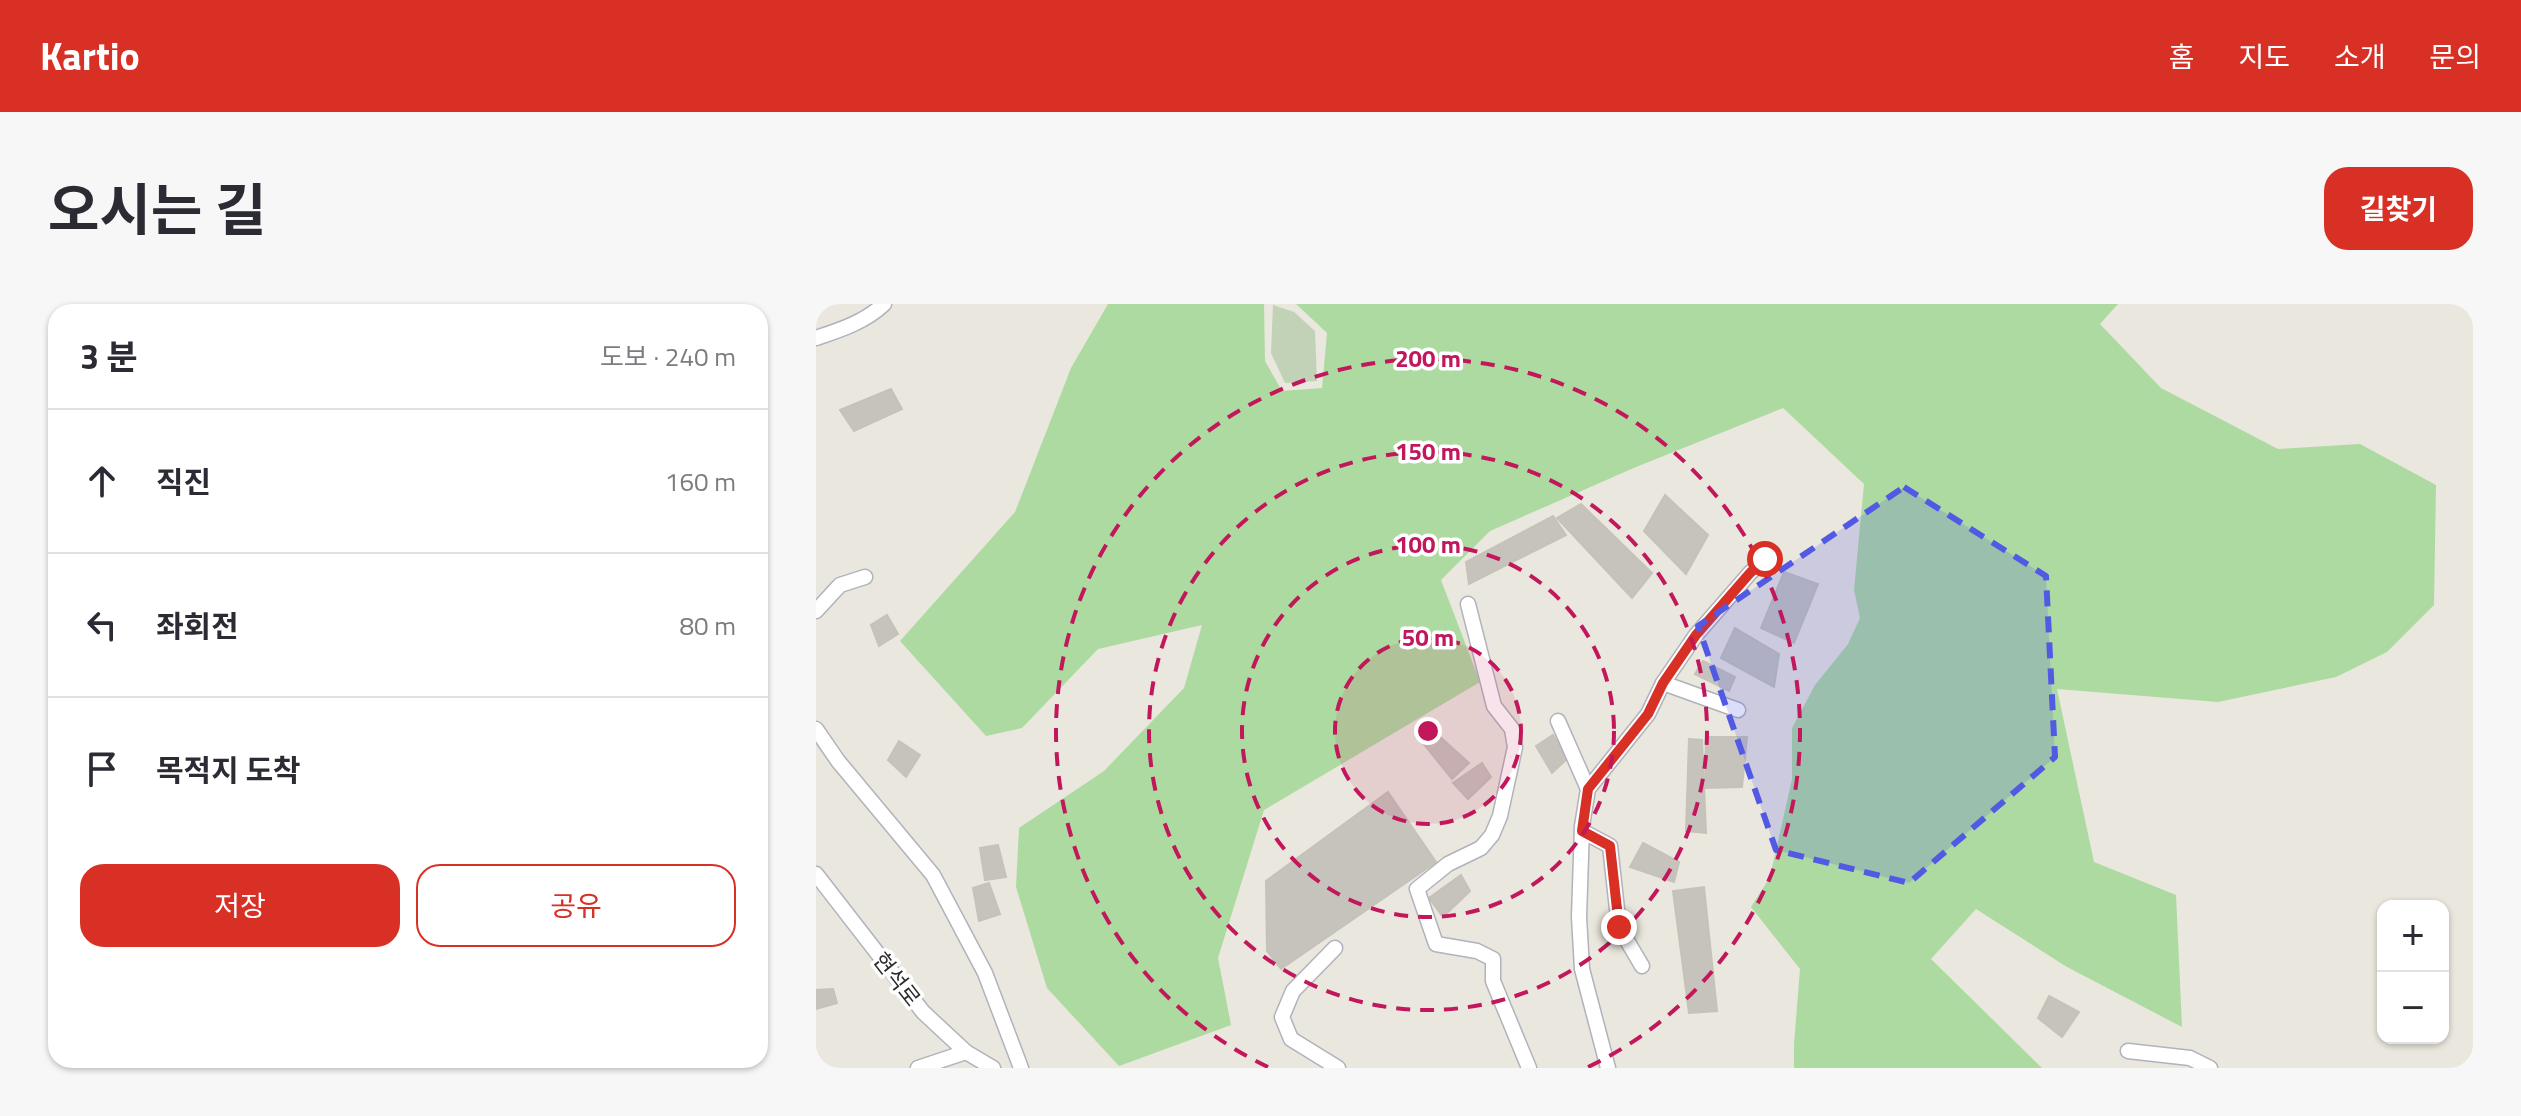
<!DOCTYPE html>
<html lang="ko">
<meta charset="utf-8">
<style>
body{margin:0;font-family:"Titillium Web","Noto Sans KR",sans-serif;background:#f7f7f7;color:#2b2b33}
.controls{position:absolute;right:24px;bottom:24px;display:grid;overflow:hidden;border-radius:16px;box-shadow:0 2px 6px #0004}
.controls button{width:72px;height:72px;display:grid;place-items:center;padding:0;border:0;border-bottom:2px solid #e1e1e2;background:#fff;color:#2b2b33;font:40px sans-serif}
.stop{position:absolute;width:24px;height:24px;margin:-18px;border:6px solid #d93025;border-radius:50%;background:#fff}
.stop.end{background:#d93025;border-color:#fff;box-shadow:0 2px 8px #0008}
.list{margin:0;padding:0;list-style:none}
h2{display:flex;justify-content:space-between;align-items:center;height:104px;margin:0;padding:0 32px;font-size:34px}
h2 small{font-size:26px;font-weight:400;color:#7c7c81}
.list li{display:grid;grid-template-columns:52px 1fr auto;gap:24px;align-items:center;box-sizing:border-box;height:144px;padding:0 32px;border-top:2px solid #e1e1e2}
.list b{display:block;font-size:30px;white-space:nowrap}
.list em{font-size:26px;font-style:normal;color:#7c7c81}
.actions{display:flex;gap:16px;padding:24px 32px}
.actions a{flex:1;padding:18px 0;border:2px solid #d93025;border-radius:24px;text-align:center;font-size:28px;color:#d93025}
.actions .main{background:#d93025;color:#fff}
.icon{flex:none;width:44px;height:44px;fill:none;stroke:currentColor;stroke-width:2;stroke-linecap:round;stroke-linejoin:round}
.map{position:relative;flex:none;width:1657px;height:764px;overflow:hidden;border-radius:24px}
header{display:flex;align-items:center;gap:48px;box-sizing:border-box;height:112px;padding:0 40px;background:#d93025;color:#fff}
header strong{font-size:38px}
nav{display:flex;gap:44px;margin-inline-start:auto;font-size:28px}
.intro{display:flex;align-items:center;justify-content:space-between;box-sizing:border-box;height:192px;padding:0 48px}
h1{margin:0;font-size:56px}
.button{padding:20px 36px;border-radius:24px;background:#d93025;color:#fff;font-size:28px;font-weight:700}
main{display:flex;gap:48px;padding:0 48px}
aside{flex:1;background:#fff;border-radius:24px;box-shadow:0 2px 6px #0004}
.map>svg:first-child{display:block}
.green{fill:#addaa1}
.cemetery{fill:#c1d2b7}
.building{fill:#c6c3bd;stroke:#c5c2b8;stroke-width:2}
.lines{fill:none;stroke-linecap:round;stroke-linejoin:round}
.minor-casing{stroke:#b1b2bc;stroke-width:17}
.minor{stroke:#fff;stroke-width:14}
.route{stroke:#d93025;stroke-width:10}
.marked{fill:#525ae3;fill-opacity:0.2;stroke:#525ae3;stroke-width:6;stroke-dasharray:16 10;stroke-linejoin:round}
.ring{fill:none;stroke:#c2185b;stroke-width:4;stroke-dasharray:14 10}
.labels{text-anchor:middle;stroke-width:7;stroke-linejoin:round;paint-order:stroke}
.street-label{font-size:22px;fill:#2a2a2a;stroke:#fff}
.centre{fill:#c2185b;stroke:#fff;stroke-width:4}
.ring-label{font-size:24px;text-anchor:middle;font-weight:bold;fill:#c2185b;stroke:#fff;stroke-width:7;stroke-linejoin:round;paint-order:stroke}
</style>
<header>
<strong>Kartio</strong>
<nav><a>홈</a><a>지도</a><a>소개</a><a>문의</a></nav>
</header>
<div class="intro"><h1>오시는 길</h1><a class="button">길찾기</a></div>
<main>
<aside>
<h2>3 분<small>도보 · 240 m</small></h2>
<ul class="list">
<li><svg class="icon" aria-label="ahead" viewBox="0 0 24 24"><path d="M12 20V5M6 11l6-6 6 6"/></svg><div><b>직진</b></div><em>160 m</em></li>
<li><svg class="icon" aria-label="left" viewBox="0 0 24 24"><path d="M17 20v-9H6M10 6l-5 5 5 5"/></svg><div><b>좌회전</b></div><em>80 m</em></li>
<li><svg class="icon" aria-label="arrive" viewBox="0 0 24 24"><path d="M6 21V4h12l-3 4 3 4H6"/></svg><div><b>목적지 도착</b></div></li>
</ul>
<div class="actions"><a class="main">저장</a><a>공유</a></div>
</aside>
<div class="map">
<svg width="1657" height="764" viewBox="0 0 1657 764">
<rect width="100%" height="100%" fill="#eae7de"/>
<polygon class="green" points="292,0 448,0 449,57 466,87 506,84 511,29 480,0 1302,0 1284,20 1345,84 1462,145 1544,140 1620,181 1618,301 1571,348 1520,373 1402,398 1241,385 1278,558 1360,591 1366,723 1251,663 1160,605 1115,655 1226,764 978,764 978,740 984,665 935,603 954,573 976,475 976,424 999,381 1032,340 1044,314 1038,286 1048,180 967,104 820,163 674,227 625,276 664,378 448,506 402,654 415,721 303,762 231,684 200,583 203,524 288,467 368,384 386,321 282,345 206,424 170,432 84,337 199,208 255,64"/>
<polygon class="cemetery" points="457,1 478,8 499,27 501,77 469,79 455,49"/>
<g class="building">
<polygon points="75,85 86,105 38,127 24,106"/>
<polygon points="849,191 892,231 870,270 828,227"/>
<polygon points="765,200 836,269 816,294 741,214"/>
<polygon points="737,212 750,231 653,280 650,258"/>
<polygon points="968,268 1002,280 978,339 945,324"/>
<polygon points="71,311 82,330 63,342 55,321"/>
<polygon points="919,324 963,350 958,383 905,354"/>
<polygon points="887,357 919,373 913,387 879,370"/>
<polygon points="622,431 653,459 636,475 607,439"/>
<polygon points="737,431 751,455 736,469 720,442"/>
<polygon points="890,433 931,433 926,483 889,484"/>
<polygon points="873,435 886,436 890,529 870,527"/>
<polygon points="83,437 104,451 90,473 72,456"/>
<polygon points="666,459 675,473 652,495 637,479"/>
<polygon points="572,488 620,558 465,665 451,647 450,577"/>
<polygon points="827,539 863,558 858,578 814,563"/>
<polygon points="182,541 190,573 169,576 164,544"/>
<polygon points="645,571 654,587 627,613 613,594"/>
<polygon points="173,579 184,610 163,617 157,584"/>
<polygon points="888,583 901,707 873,709 857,587"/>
<polygon points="17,685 21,699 0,705 0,686"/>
<polygon points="1233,692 1263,708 1246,733 1222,714"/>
</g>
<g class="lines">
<g class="minor-casing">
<g id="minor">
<path d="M0,34C24,26 49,18 68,0"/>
<polyline points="652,300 678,402 696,425 699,443 684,512 676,531 665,544 632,560 601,585 620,640 661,647 677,655 677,677 713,764"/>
<polyline points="0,307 24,281 49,273"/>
<polyline points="847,379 922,406"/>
<polyline points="742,417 772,485"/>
<polyline points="0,425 22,457 117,571 169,669 205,764"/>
<polyline points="766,527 794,542 803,623 826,662"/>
<polyline points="0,570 107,708 150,748 177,764"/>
<polyline points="519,644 477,687 466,713 475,735 522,764"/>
<polyline points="1312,747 1374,754 1394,764"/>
<polyline points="102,764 150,748"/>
<polyline points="792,764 766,665 763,613 766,522 772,485 832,410 847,379 880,331 934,269 949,255"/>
</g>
</g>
<use href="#minor" class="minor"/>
</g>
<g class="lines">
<polyline class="route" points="803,623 794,542 766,527 772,485 832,410 847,379 880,331 934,269 949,255"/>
</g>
<path class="marked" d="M1088,183L1230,272L1239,453L1093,579L960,546L882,322Z"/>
<circle cx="612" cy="427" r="93" fill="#c2185b" fill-opacity=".12"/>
<g class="ring">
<circle cx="612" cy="427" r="93"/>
<circle cx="612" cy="427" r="186"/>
<circle cx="612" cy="427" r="279"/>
<path d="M452 763A372 372 0 1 1 772 763"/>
</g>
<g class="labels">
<g class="street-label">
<text transform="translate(81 675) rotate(52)" y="8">현석로</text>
</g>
</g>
<circle cx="612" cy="427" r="12" class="centre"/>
<g class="ring-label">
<text x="612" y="63">200 m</text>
<text x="612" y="156">150 m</text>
<text x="612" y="249">100 m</text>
<text x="612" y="342">50 m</text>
</g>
</svg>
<div class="controls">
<button>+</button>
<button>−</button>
</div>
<div class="stop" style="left:949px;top:255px"></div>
<div class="stop end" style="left:803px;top:623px"></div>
</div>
</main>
